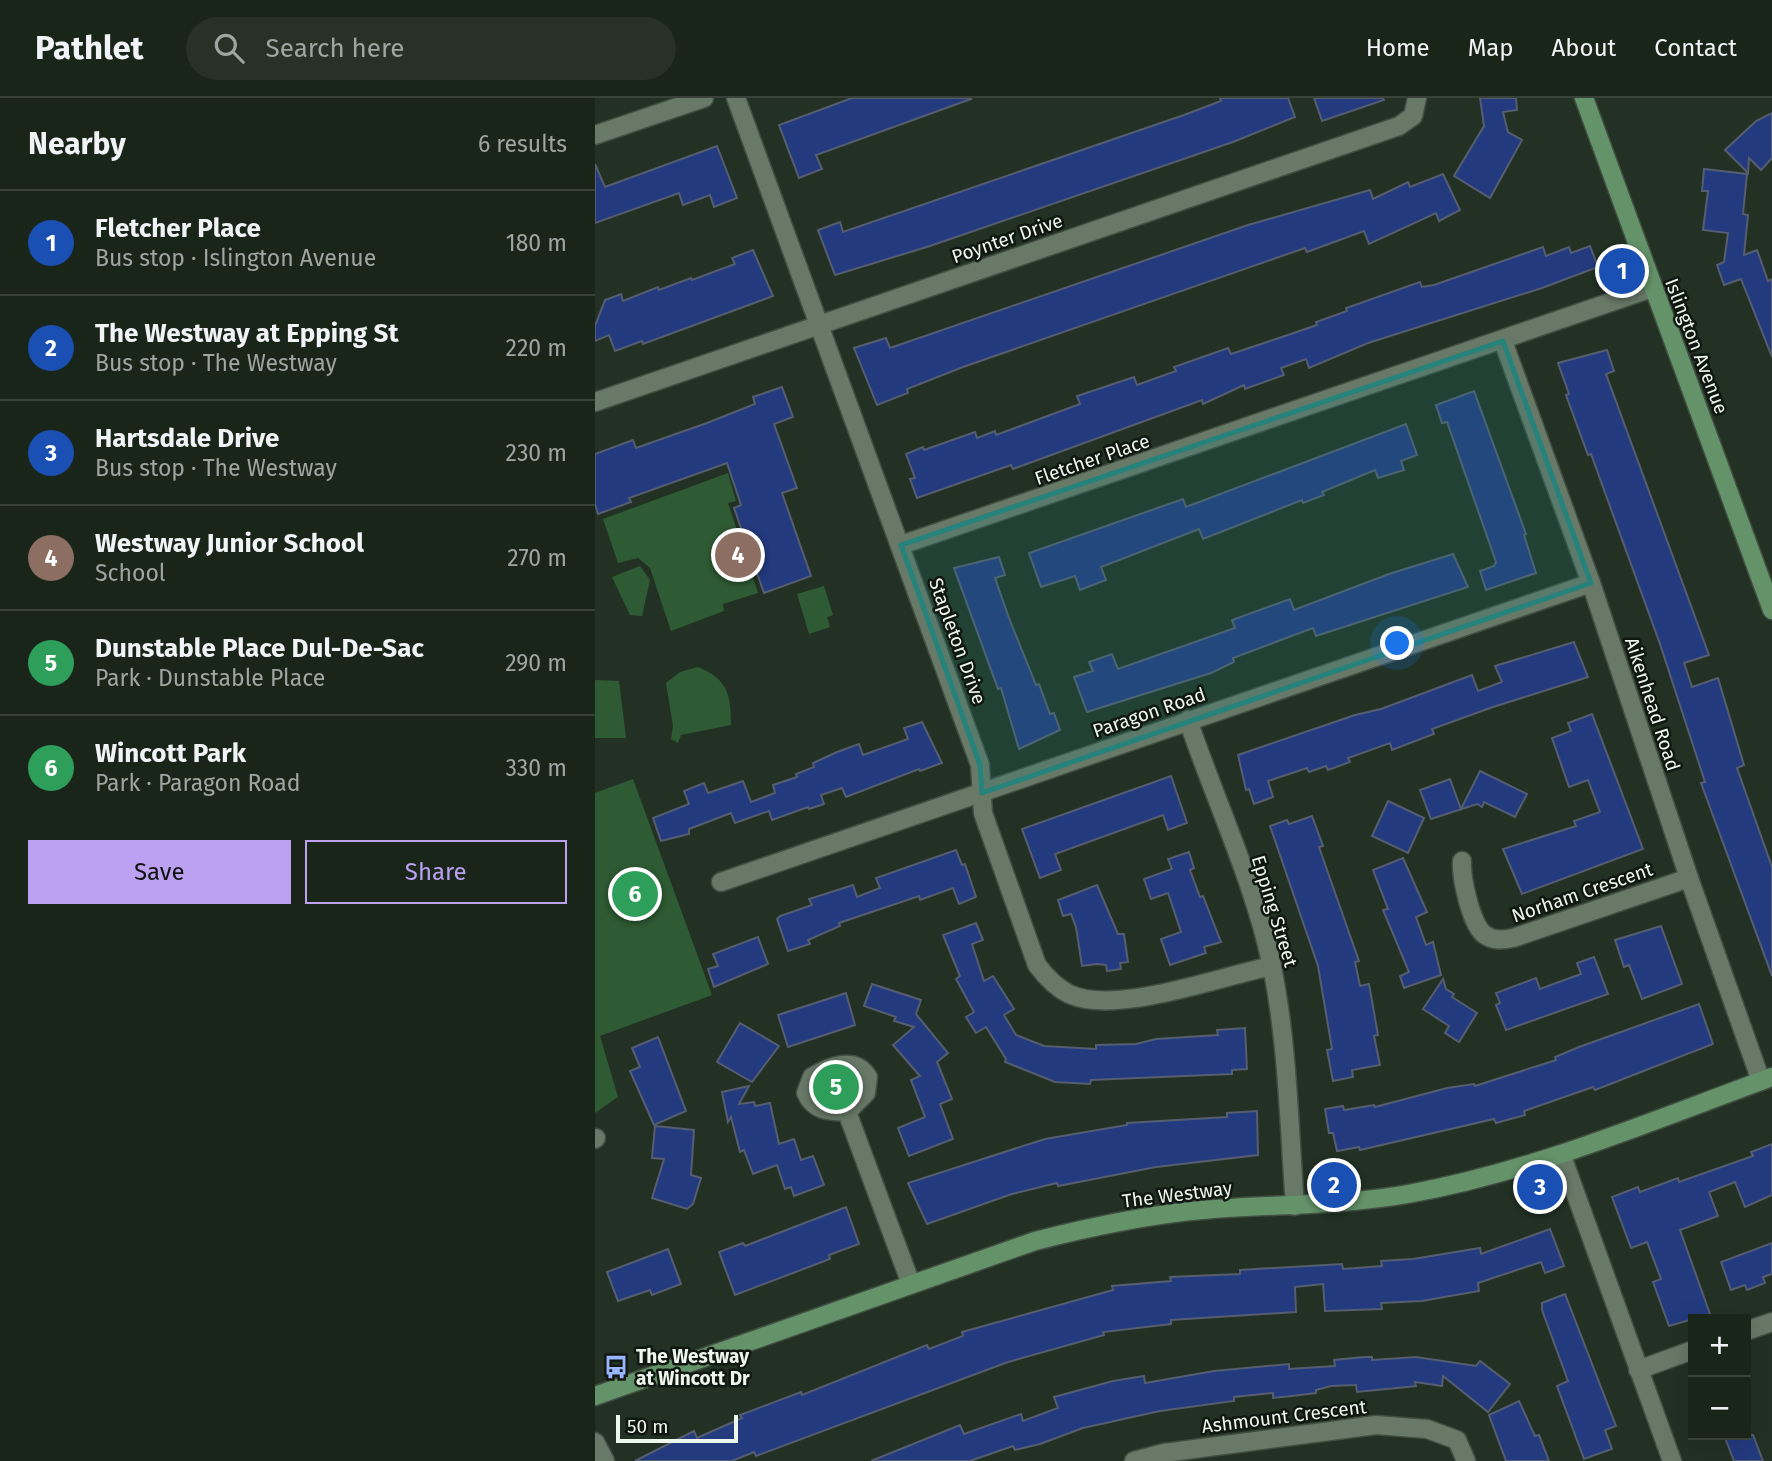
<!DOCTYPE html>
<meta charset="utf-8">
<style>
body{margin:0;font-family:"Fira Sans",sans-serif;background:#273127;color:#f1f3f6}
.controls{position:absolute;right:21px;bottom:21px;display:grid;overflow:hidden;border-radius:0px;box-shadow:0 7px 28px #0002}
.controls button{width:63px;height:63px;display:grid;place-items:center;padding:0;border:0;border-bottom:2px solid #384239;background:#1a251a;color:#f1f3f6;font:35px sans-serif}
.scale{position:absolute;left:21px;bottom:18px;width:122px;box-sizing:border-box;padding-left:7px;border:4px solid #eef7ee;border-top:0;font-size:19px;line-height:24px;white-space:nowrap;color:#eef7ee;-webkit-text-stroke:5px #101711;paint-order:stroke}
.you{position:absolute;left:803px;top:546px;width:24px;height:24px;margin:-18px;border:5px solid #fff;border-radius:50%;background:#1a73e8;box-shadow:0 0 0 10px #1a73e833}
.badge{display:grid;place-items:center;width:46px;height:46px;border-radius:50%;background:#bca0f2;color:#fff;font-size:23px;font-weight:700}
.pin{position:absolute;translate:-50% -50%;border:4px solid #fff;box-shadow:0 2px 7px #0006}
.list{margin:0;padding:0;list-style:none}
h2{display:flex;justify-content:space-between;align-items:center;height:91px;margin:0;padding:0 28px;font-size:30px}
h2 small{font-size:23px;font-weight:400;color:#9fa5a2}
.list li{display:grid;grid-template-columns:46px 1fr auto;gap:21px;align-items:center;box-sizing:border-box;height:105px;padding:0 28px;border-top:2px solid #384239}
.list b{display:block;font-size:26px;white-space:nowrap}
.list p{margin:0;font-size:23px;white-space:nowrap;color:#9fa5a2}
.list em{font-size:23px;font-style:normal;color:#9fa5a2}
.actions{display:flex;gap:14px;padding:21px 28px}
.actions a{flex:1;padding:16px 0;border:2px solid #bca0f2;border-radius:0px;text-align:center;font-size:24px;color:#bca0f2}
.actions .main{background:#bca0f2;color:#111}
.icon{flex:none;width:38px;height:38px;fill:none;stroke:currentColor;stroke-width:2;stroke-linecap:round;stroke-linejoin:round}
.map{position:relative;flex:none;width:1177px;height:1363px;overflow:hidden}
header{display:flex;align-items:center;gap:42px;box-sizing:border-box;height:98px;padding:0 35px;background:#1a251a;border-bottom:2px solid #384239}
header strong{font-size:33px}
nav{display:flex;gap:38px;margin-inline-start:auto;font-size:24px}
.search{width:490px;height:63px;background:#273127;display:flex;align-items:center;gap:18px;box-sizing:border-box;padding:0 24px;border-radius:38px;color:#9fa5a2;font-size:26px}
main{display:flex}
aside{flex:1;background:#1a251a}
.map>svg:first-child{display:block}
.green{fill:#2e5b33}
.building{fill:#233a7e;stroke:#555d70;stroke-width:2}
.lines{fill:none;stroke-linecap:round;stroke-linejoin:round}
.minor-casing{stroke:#414e42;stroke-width:21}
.secondary-casing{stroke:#414e42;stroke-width:21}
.minor{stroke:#687968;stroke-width:18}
.secondary{stroke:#649369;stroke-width:18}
.marked{fill:#25837b;fill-opacity:0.2;stroke:#25837b;stroke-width:5;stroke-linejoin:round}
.labels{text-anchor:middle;stroke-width:5;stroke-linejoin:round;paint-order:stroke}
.street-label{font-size:19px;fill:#eef7ee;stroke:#101711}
.poi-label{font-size:19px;font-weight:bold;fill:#eef7ee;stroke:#101711;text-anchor:start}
</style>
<header>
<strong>Pathlet</strong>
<div class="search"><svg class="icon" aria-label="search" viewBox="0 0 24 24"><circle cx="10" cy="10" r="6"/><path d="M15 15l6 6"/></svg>Search here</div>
<nav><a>Home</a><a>Map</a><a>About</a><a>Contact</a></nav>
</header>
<main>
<aside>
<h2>Nearby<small>6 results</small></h2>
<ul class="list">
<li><span class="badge" style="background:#1a4fb4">1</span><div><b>Fletcher Place</b><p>Bus stop · Islington Avenue</p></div><em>180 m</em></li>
<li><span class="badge" style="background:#1a4fb4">2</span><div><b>The Westway at Epping St</b><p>Bus stop · The Westway</p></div><em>220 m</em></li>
<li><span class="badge" style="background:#1a4fb4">3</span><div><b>Hartsdale Drive</b><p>Bus stop · The Westway</p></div><em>230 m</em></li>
<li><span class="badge" style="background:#8d6e63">4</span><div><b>Westway Junior School</b><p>School</p></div><em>270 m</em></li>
<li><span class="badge" style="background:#2e9e5b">5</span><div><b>Dunstable Place Dul-De-Sac</b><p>Park · Dunstable Place</p></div><em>290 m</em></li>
<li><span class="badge" style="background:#2e9e5b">6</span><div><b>Wincott Park</b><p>Park · Paragon Road</p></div><em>330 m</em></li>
</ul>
<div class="actions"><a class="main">Save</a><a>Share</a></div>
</aside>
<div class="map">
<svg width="1177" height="1363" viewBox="0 0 1177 1363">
<rect width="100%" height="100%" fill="#223123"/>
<g class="green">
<polygon points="133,375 141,403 133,405 163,495 128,506 129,513 76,533 55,470 43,460 23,465 8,421"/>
<polygon points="45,468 55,482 47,518 35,517 17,479"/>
<polygon points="229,488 238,517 232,519 235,529 214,536 202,496"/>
<path d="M103,569C133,581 136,597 136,627L86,637L83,645L76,641L78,628L71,585L85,574Z"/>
<polygon points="0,582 24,583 31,640 0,640"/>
<polygon points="38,681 117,897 5,938 23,999 0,1015 0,695"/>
<polygon points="252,973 258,974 265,982 261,991 227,1003 220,996 221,987"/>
</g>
<g class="building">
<polygon points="257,0 375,0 376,1 221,57 227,71 204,80 184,27"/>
<polygon points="625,0 693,0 700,19 638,44 335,148 240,177 223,132 245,124 248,134 589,17 626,3"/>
<polygon points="719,0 788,0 789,2 727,23"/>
<polygon points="885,0 921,0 922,12 908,14 913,34 927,42 895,100 859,78 889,28"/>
<polygon points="1177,15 1177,60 1166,72 1154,60 1153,75 1130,52 1161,23"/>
<polygon points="122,48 142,100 119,109 115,97 88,107 84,95 0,125 0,66 10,89"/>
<polygon points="1109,71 1152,76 1148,116 1153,117 1149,157 1162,152 1173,183 1177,181 1177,259 1146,181 1129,187 1122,167 1129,164 1133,135 1108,132 1113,93 1107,93"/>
<polygon points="848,76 865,112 844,123 841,115 774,146 769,133 712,154 710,150 368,269 312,291 313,295 282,307 259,250 291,240 295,250 653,127 775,92 778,101 813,84 815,89"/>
<polygon points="995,148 1003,169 947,190 773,245 714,270 711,261 686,270 689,277 650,291 649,287 608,306 607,302 418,371 416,367 322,400 315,381 320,380 311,356 328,349 329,352 380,334 382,340 400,333 401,337 485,306 482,298 539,279 542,287 581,273 579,269 633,250 636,256 681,241 722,227 721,224 752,213 751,210 825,184 827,189 839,187 948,149 951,158 974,149 976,155"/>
<polygon points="158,152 178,198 48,246 47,243 20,253 14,237 0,243 0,228 10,202 26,196 28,203 63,189 64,192 96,180 97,182 140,166 137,160"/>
<polygon points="1012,252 1019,273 1011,276 1114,557 1089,565 1097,589 1123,580 1149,667 1142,670 1177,769 1177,878 1106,685 1110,684 1065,546 996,356 993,357 971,297 974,296 963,265"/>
<polygon points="187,289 198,319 179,326 202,390 187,395 216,478 169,495 139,410 146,407 132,365 34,400 36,404 3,416 0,406 0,356 38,342 41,350 112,325 160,306 158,299"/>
<polygon points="879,293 931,436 929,437 941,475 891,492 885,473 899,468 901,464 852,324 847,325 841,307"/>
<polygon points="811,326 822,357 806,363 809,372 783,380 780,372 727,394 729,397 708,405 707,402 608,441 604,431 506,469 511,482 485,492 480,478 446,489 434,455 588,401 591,409"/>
<polygon points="858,456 873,489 721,538 718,530 638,560 639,564 616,575 492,614 479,579 498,573 494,564 517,556 523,571 640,530 637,522 695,501 699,512 794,476"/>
<polygon points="404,459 410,477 400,480 414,520 441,587 444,586 455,616 459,615 465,632 424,651 406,590 403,591 359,470"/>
<polygon points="979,544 993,579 898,609 837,631 839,636 797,652 795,645 753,660 755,664 733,672 731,668 714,674 712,670 673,683 678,699 659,706 654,691 651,692 643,657 760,617 786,611 877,577 883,593 907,584 900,568"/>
<polygon points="997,616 1048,751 927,796 908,751 981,728 979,723 1005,714 993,682 974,689 957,640 976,633 973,625"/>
<polygon points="327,624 347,665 325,673 324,671 251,699 247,690 226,697 229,706 214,711 213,709 177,722 174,713 140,725 136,715 94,731 94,736 66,743 58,720 94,706 89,693 109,685 113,695 148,683 156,704 180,695 178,687 202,679 201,676 219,669 218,665 242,654 264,646 268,657 313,641 309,630"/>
<polygon points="885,673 932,696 920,719 889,704 887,709 882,706 836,721 825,692 855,681 866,711"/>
<polygon points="576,678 592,725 573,732 568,717 460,756 466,772 445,780 427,731"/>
<polygon points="793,703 829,720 813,755 777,738"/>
<polygon points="717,718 728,748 724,749 764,863 760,864 765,888 774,886 783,937 779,938 785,967 757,972 758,979 738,983 732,952 737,951 723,868 675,728 692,722 694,726"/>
<polygon points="361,752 367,767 370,766 381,799 364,806 358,790 325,802 324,798 244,825 245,828 213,842 215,846 193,853 182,821 185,818 217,807 214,801 258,787 262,799 285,790 281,780"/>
<polygon points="594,754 599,770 595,772 605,799 608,798 626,844 609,849 611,855 575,867 566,841 586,834 573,795 556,801 549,781 577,771 573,761"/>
<polygon points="808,760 832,814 821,819 831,847 838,844 846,877 809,890 805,878 814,874 788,812 793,811 778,772"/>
<polygon points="502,787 523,836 529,836 533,864 525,865 526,871 512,873 511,867 502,866 487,868 481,829 476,816 468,818 463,802"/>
<polygon points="381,825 388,842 377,846 389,883 398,878 419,911 409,917 421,937 449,948 501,951 501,947 541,946 561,941 623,937 622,932 650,930 652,971 637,972 637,976 496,982 495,986 460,984 410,964 411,961 391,929 381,935 371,919 379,914 361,881 365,878 348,837"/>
<polygon points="1066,828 1087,886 1047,901 1034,867 1029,869 1020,842"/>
<polygon points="163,839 173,866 119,889 113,871 123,868 118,856"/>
<polygon points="999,859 1013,896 911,932 901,907 905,905 901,895 941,880 945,891 986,876 982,865"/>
<polygon points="848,881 851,891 859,896 857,899 882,915 864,944 850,935 854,928 828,911"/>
<polygon points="277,886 326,902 321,916 353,955 342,964 357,1001 345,1006 358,1041 314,1058 303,1030 330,1019 316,982 325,978 298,947 319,929 299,923 301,919 269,908"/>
<polygon points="251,895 260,927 193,949 183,917"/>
<polygon points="1104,906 1118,946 1000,992 998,989 929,1013 930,1017 901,1025 899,1021 765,1052 764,1049 742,1053 738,1035 734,1035 730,1011 748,1008 749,1012 779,1007 780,1009 852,990 879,986 880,988 961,962 960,959 984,949"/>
<polygon points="145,925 184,948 157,984 122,964"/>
<polygon points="63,939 91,1013 59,1027 35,973 45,969 37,950"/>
<polygon points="154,988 144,1006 159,1004 160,1008 175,1005 184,1046 199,1041 206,1062 218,1058 229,1087 199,1098 196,1089 190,1091 182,1067 158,1076 149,1052 145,1054 136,1019 133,1024 127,994"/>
<polygon points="662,1013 663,1057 561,1069 463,1088 462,1085 417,1096 332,1126 313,1085 450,1041 532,1027 532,1025 632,1019 632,1015"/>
<polygon points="60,1028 99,1032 96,1077 106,1080 98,1106 92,1111 57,1100 69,1061 57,1060"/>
<polygon points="1177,1046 1177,1097 1150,1109 1140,1084 1114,1094 1123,1118 1085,1132 1115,1216 1074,1228 1058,1184 1066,1181 1052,1144 1036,1150 1017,1099 1043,1089 1045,1094 1083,1080 1084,1084 1158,1058 1156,1054"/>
<polygon points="251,1109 264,1146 234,1157 235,1161 140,1197 124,1154 148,1145 150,1148"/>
<polygon points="955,1131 969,1168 950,1175 946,1164 883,1185 884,1193 827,1203 786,1205 787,1211 730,1213 728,1186 700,1189 701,1214 576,1222 576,1226 508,1234 509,1237 413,1264 161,1358 159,1354 137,1363 40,1363 99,1333 102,1340 147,1320 145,1317 206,1294 207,1297 332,1247 334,1251 368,1238 367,1234 518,1192 517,1188 576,1183 575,1179 645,1176 645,1172 747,1166 748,1171 787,1168 786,1163 818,1161 885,1150 886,1156"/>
<polygon points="1177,1145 1177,1176 1168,1179 1170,1185 1152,1192 1150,1187 1136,1192 1126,1164"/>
<polygon points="73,1151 86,1186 57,1197 55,1192 23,1203 12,1174"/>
<polygon points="970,1196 1021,1328 1010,1332 1017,1351 989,1361 962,1288 973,1283 947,1212 947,1205"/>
<polygon points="769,1259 777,1259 777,1262 821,1259 881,1268 885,1263 915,1286 893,1314 848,1278 847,1288 820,1284 821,1288 762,1294 761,1287 736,1288 721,1292 721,1295 697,1298 678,1300 678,1295 639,1299 639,1303 565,1313 488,1330 445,1346 420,1352 418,1348 375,1363 276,1363 365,1327 369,1336 426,1316 428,1323 463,1310 459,1299 518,1283 549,1278 550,1285 619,1273 694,1266 694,1271 740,1268 739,1262"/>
<polygon points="924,1303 940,1338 944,1337 954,1363 911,1363 894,1317"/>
<polygon points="1129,1337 1158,1337 1168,1363 1139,1363"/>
</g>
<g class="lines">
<g class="minor-casing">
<g id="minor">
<path d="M141,0L385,667L388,715L442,867C451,879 460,889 474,896C521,918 626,878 677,868"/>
<polyline points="0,37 109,0"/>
<polyline points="908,243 996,485 1094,780 1166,983"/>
<polyline points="0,304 804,28 818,18 822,0"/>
<polyline points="306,447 1057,190"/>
<path d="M593,622C620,702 660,786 677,869C693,947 694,1029 700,1108"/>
<path d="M867,763C866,780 876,827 890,837C899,843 908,842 918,840L1094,780"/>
<polyline points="126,784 996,485"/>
<path d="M252,1014C233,1013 219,1013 211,995L217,979C235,968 260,958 273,979L271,995L252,1014L316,1186"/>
<polyline points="0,1041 1,1040"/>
<polyline points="967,1058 1077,1363"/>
<polyline points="1151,1233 1177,1224"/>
<polyline points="1043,1272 1098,1252"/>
<polyline points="0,1344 10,1363"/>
<polyline points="539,1363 569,1355 781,1327 832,1331 862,1342 871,1363"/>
</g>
</g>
<g class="secondary-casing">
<g id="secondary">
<polyline points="989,0 1177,512"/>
<path d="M0,1298L440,1143C495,1129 550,1117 607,1112C676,1106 745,1108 813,1096C940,1073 1056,1023 1177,979"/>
</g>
</g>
<use href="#minor" class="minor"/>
<use href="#secondary" class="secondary"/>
</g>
<path class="marked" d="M908,243L996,485L387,695L385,667L306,447Z"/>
<defs>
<g id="bus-bare" transform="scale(1.89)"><path d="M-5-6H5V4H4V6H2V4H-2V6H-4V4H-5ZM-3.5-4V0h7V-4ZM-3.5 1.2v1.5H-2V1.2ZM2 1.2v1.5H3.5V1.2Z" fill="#98b5fd" stroke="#101711" stroke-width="2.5" paint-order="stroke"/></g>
</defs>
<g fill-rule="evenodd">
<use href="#bus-bare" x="21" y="1269"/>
</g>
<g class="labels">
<g class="street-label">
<text transform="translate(412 140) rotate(-19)" y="7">Poynter Drive</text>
<text transform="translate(1102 248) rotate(69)" y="7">Islington Avenue</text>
<text transform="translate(497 361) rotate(-19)" y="7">Fletcher Place</text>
<text transform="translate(363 543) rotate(70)" y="7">Stapleton Drive</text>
<text transform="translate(1058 606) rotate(72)" y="7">Aikenhead Road</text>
<text transform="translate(554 614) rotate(-19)" y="7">Paragon Road</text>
<text transform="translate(987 794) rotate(-19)" y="7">Norham Crescent</text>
<text transform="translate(680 813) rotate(73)" y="7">Epping Street</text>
<text transform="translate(582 1096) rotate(-7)" y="7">The Westway</text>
<text transform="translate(689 1318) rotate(-7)" y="7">Ashmount Crescent</text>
</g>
<g class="poi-label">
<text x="41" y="1265">The Westway<tspan x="41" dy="22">at Wincott Dr</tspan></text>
</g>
</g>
</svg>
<div class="controls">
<button>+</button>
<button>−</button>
</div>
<div class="scale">50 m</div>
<div class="you"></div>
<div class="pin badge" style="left:1027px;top:173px;background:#1a4fb4">1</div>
<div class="pin badge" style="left:739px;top:1087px;background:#1a4fb4">2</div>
<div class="pin badge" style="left:945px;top:1089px;background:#1a4fb4">3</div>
<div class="pin badge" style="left:143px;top:457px;background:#8d6e63">4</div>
<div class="pin badge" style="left:241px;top:989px;background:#2e9e5b">5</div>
<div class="pin badge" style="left:40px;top:796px;background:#2e9e5b">6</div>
</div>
</main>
